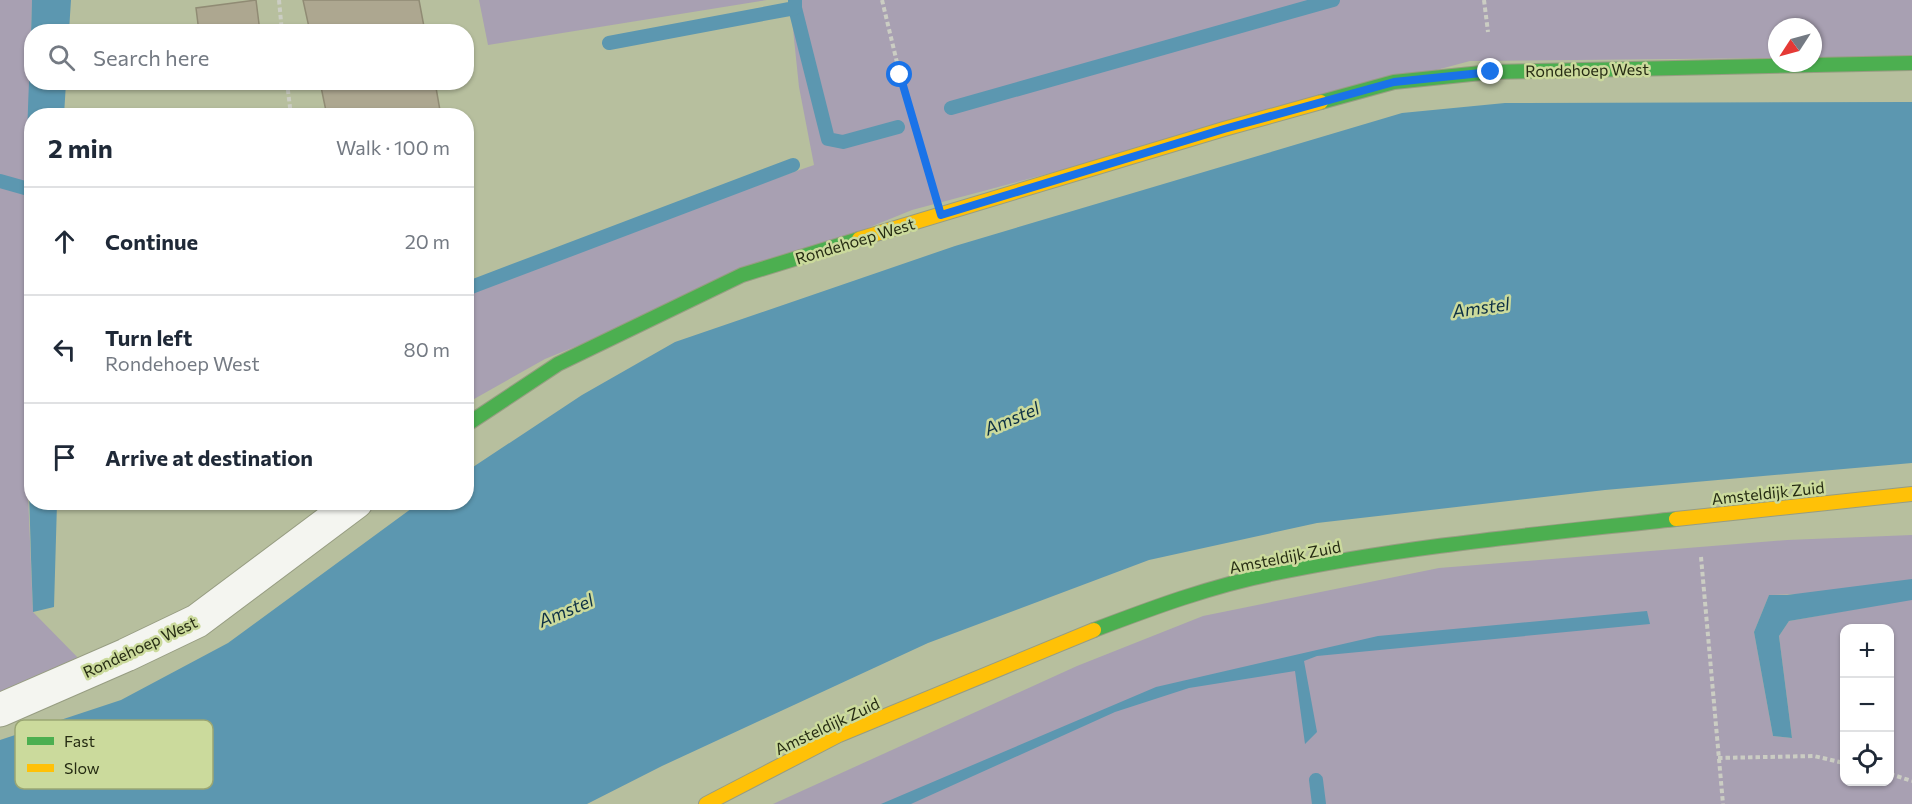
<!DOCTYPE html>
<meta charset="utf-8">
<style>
body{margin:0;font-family:Commissioner,sans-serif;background:#f6f6f7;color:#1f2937}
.controls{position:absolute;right:18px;bottom:18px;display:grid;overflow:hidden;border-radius:12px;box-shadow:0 2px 4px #0004}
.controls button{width:54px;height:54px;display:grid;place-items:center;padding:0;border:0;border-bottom:2px solid #e0e1e3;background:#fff;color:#1f2937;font:30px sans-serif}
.compass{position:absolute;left:1768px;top:18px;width:54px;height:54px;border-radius:50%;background:#fff;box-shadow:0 2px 4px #0004;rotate:234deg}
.stop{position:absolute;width:18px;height:18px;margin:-14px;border:4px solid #1a73e8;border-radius:50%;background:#fff}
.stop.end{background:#1a73e8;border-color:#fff;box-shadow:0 2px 6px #0008}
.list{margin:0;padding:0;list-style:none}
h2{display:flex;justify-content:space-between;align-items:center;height:78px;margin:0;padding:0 24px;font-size:26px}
h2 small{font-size:20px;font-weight:400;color:#747a83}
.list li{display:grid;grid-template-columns:39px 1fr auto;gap:18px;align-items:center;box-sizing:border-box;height:108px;padding:0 24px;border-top:2px solid #e0e1e3}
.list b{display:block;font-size:22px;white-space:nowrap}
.list p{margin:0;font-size:20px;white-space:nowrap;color:#747a83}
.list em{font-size:20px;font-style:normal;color:#747a83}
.icon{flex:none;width:33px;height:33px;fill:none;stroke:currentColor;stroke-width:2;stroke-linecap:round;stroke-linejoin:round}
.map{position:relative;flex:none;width:1912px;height:804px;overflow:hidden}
.search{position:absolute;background:#fff;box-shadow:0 2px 4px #0004;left:24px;top:24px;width:450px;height:66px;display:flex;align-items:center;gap:15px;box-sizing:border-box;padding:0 21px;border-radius:24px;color:#747a83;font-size:22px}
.panel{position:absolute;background:#fff;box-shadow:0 2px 4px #0004;left:24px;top:108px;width:450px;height:402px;border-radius:24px}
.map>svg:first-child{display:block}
.green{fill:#a8a0b2;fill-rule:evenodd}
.water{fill:#5c97b0}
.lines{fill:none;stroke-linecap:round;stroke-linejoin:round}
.stream{stroke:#5c97b0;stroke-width:14}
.building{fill:#ada790;stroke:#908b74;stroke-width:1.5}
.street-casing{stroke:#979d82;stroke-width:35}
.fast-casing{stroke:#979d82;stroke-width:16}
.slow-casing{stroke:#979d82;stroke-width:16}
.path{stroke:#cbcdc3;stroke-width:4;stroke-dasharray:4.5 3;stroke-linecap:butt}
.street{stroke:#f4f5f0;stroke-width:33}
.fast{stroke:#4caf50;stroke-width:14}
.slow{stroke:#ffc107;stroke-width:14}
.route{stroke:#1a73e8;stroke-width:8}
.labels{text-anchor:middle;stroke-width:5;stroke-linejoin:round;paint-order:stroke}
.street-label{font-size:16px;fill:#262c13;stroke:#cbda9c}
.water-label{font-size:18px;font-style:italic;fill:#0d3045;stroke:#cbda9c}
.key{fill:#cbda9c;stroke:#9aa673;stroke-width:1.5}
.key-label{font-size:16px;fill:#262c13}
</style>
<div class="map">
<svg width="1912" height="804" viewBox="0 0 1912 804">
<rect width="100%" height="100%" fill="#b7bf9e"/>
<g class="green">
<polygon points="0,0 32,0 26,281 28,495 33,612 84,664 0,694"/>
<polygon points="479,0 767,0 488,45"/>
<polygon points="790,0 1912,0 1912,57 1813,58 1813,27 1777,27 1777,58 1470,61 912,210 545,359 467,403 466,285 814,165 799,87"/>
<path d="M1912,535V591L1769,595L1754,632L1773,736L1792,738L1779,636L1789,621L1912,599V804H773L1077,666L1203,616L1439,568L1787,540ZM1844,628H1890V782H1844Z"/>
</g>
<g class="water">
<path d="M32,0H71L69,31L32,32V82L66,83L64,115L32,116V502L57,503L54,607L33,612C27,461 25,310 27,159C27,106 31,53 32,0Z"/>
<polygon points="1912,102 1912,463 1605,490 1317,523 1149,560 928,643 662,766 587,804 0,804 0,740 121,700 228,643 419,503 466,502 467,471 582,395 675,342 955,246 1402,113 1505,103"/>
<polygon points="1912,579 1912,600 1789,621 1779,636 1792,738 1773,736 1754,632 1769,595 1787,595"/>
<polygon points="1647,611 1650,624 1317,656 1304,661 1317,732 1305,744 1295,671 1189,688 1115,712 911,804 881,804 1156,687 1378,636"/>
</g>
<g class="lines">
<g class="stream">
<polyline points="795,8 828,139 843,142 898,127"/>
<polyline points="609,43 795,8 795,0"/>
<polyline points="951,108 1333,0"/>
<polyline points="0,181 32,190"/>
<polyline points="466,289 793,165"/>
<polyline points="1316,780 1319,804"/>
</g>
</g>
<g class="building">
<polygon points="256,0 260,32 199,32 196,8"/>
<polygon points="303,0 419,0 425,32 310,32"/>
<polygon points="320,82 435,82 441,116 327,116"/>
</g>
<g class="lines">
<g class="street-casing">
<polyline id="street" points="0,710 126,655 197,621 356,502"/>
</g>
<g class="fast-casing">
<g id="fast">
<polyline points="1321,102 1394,82 1491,72 1912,63"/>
<polyline points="466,425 558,364 742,275 859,239"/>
<path d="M1094,630C1152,608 1211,586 1271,574C1405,546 1541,534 1676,519"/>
</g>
</g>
<g class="slow-casing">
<g id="slow">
<polyline points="859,239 1224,129 1321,102"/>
<polyline points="1676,519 1912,494"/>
<polyline points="706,804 839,735 1094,630"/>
</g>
</g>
<g class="path">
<polyline points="279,0 282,32"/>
<polyline points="882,0 900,75 930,176"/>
<polyline points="1484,0 1488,32"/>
<polyline points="287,82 291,116"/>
<polyline points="1701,557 1723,804"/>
<polyline points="1718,758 1814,756 1844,763"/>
<polyline points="1890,774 1912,781"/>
</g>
<use href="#street" class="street"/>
<use href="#fast" class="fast"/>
<use href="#slow" class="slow"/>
</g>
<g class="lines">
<polyline class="route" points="900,75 941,215 1224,129 1394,82 1491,72"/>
</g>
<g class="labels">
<g class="street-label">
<text transform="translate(1587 70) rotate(-1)" y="6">Rondehoep West</text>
<text transform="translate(855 241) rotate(-17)" y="6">Rondehoep West</text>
<text transform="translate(1768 493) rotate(-6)" y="6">Amsteldijk Zuid</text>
<text transform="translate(1285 557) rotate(-11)" y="6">Amsteldijk Zuid</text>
<text transform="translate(140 647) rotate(-25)" y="6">Rondehoep West</text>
<text transform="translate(827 726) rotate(-25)" y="6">Amsteldijk Zuid</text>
</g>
<g class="water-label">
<text transform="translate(1481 308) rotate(-8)" y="6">Amstel</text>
<text transform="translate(1012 419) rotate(-23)" y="6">Amstel</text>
<text transform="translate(566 611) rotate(-23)" y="6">Amstel</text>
</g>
</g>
<rect x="15" y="720" width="198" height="69" rx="9" class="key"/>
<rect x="27" y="737" width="27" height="8" fill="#4caf50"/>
<rect x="27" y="764" width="27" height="8" fill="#ffc107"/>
<g class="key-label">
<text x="64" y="747">Fast</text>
<text x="64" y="774">Slow</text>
</g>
</svg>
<div class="controls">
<button>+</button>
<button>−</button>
<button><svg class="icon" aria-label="locate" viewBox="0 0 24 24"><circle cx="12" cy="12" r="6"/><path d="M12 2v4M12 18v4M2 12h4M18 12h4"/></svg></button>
</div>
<svg class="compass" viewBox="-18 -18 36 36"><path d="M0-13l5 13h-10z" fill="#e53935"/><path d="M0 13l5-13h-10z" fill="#747a83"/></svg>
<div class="stop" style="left:900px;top:75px"></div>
<div class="stop end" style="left:1491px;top:72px"></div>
<div class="search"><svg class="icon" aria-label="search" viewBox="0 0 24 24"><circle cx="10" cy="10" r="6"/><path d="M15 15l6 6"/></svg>Search here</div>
<section class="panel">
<h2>2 min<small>Walk · 100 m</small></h2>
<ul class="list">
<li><svg class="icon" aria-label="ahead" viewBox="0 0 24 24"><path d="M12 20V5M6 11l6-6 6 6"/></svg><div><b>Continue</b></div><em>20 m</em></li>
<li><svg class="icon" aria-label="left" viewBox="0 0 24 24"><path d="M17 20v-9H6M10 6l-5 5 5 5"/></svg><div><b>Turn left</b><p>Rondehoep West</p></div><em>80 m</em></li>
<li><svg class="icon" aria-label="arrive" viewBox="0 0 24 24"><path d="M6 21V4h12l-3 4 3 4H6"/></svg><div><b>Arrive at destination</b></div></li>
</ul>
</section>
</div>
